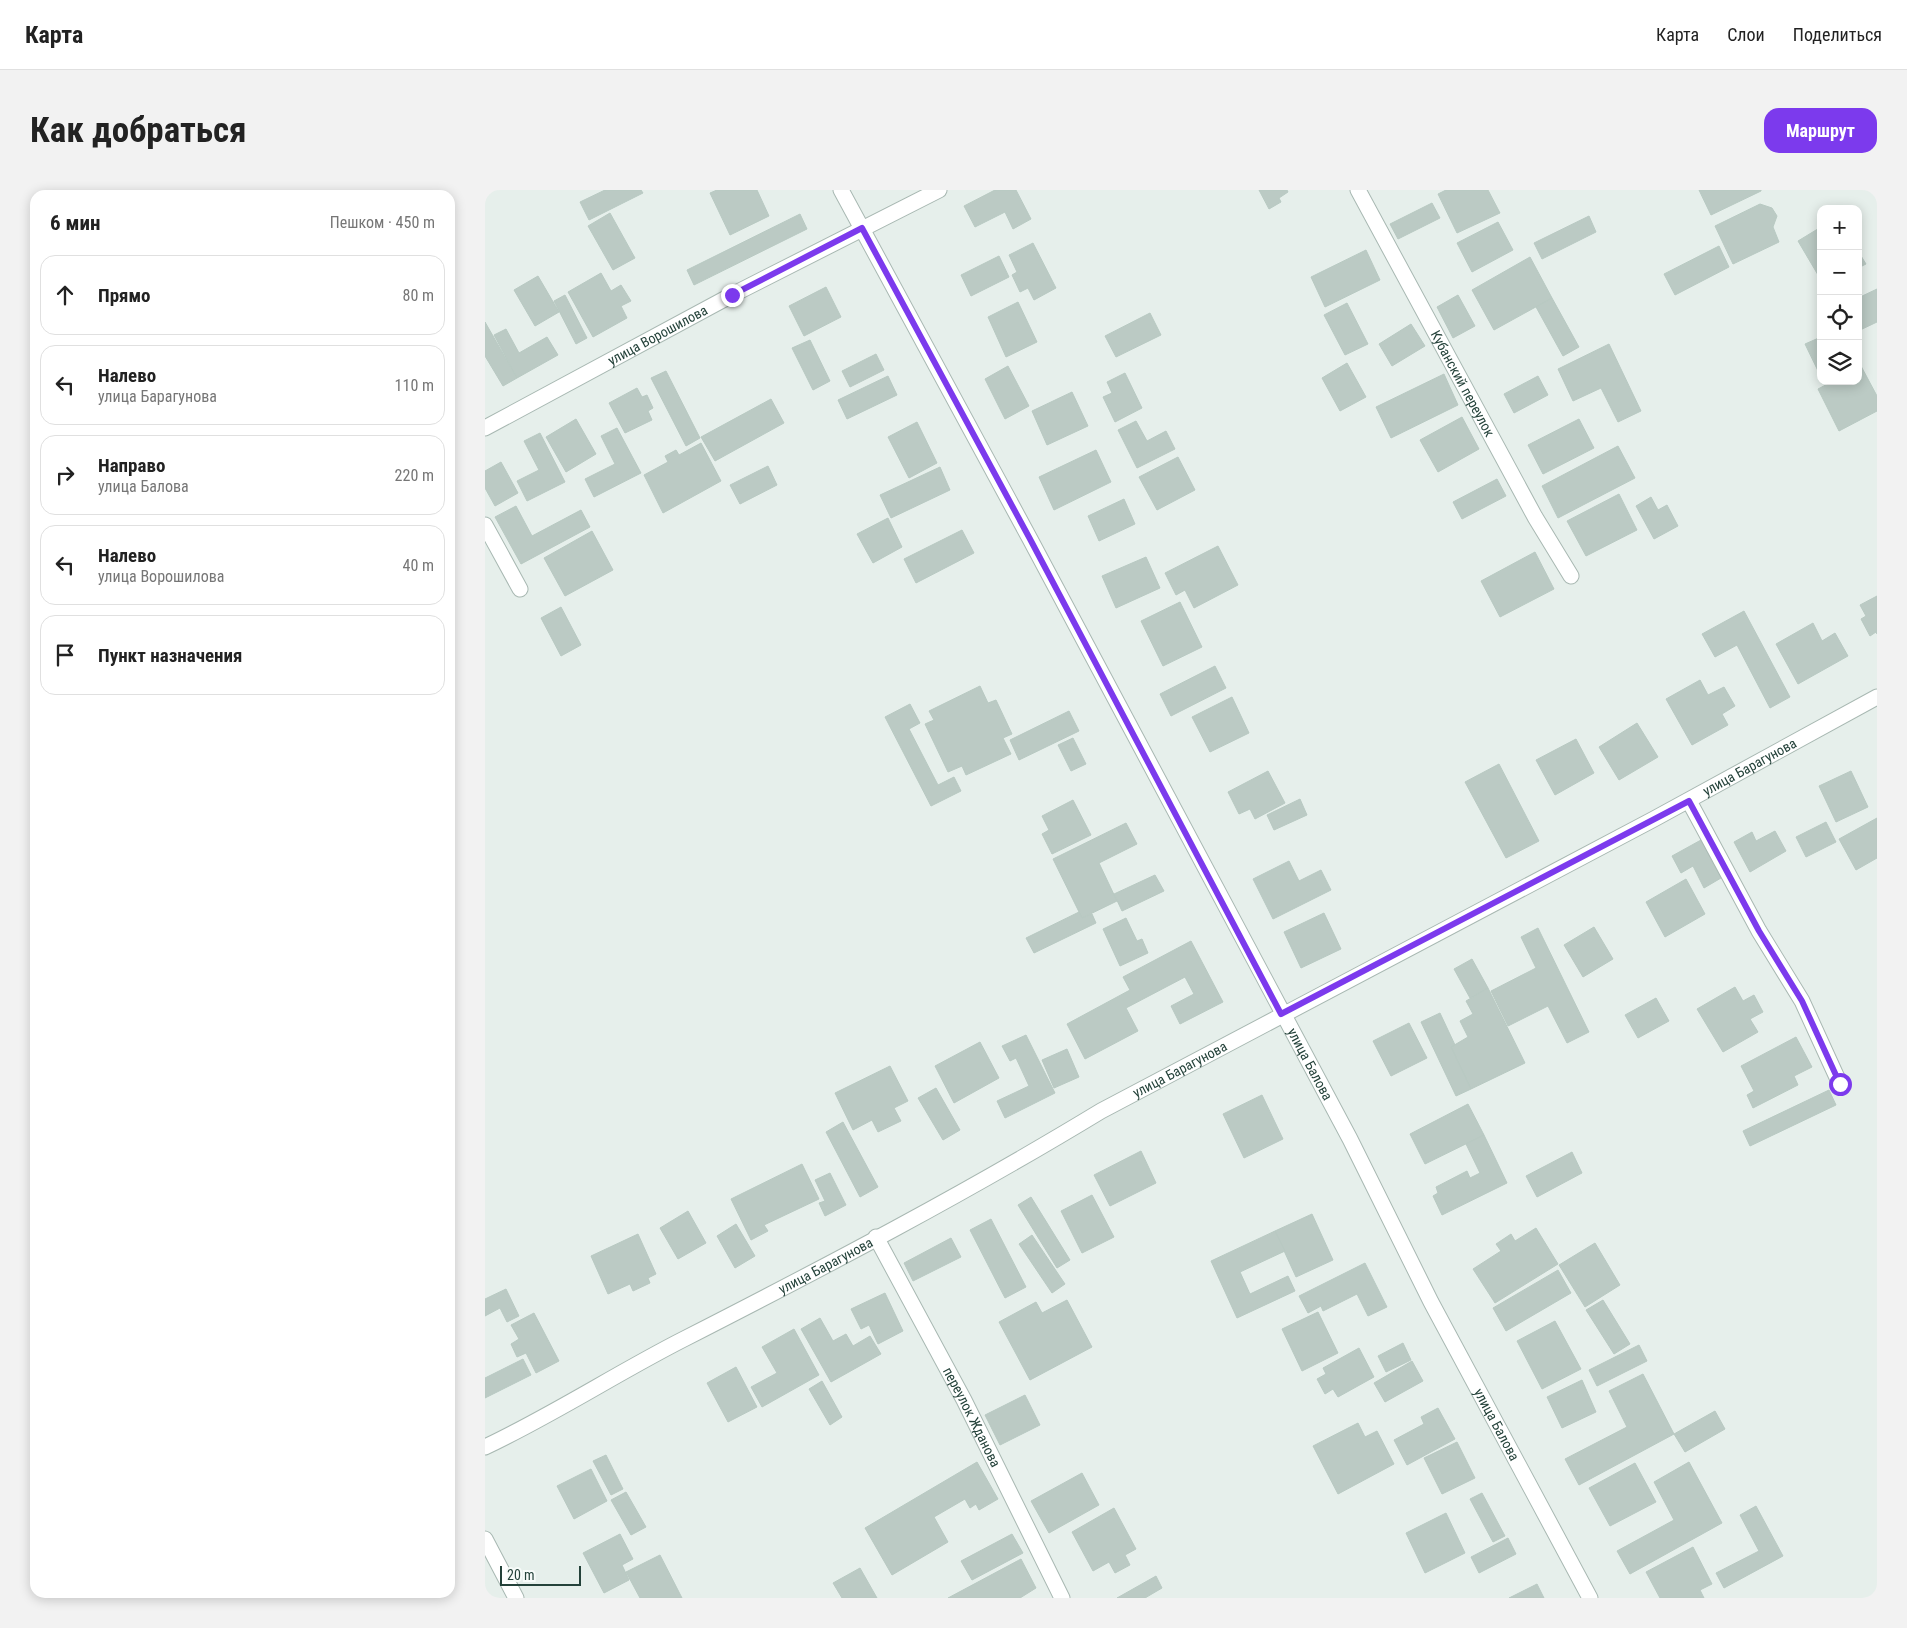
<!DOCTYPE html>
<html lang="ru">
<meta charset="utf-8">
<style>
body{margin:0;font-family:"Roboto Condensed",sans-serif;background:#f2f2f2;color:#222}
.controls{position:absolute;right:15px;top:15px;display:grid;overflow:hidden;border-radius:10px;box-shadow:0 2px 12px #0003}
.controls button{width:45px;height:45px;display:grid;place-items:center;padding:0;border:0;border-bottom:1px solid #e0e0e0;background:#fff;color:#222;font:25px sans-serif}
.scale{position:absolute;left:15px;bottom:12px;width:81px;box-sizing:border-box;padding-left:5px;border:2px solid #24423a;border-top:0;font-size:14px;line-height:18px;white-space:nowrap;color:#24423a;-webkit-text-stroke:4px #f7fbf9;paint-order:stroke}
.stop{position:absolute;width:15px;height:15px;margin:-11px;border:4px solid #7c3aed;border-radius:50%;background:#fff}
.stop.end{background:#7c3aed;border-color:#fff;box-shadow:0 1px 5px #0008}
.list{margin:0;padding:0;list-style:none}
h2{display:flex;justify-content:space-between;align-items:center;height:65px;margin:0;padding:0 20px;font-size:21px}
h2 small{font-size:16px;font-weight:400;color:#767676}
.list li{display:grid;grid-template-columns:32px 1fr auto;gap:15px;align-items:center;box-sizing:border-box;height:80px;margin:0 10px 10px;padding:0 10px;border:1px solid #e0e0e0;border-radius:15px}
.list b{display:block;font-size:19px;white-space:nowrap}
.list p{margin:0;font-size:16px;white-space:nowrap;color:#767676}
.list em{font-size:16px;font-style:normal;color:#767676}
.icon{flex:none;width:28px;height:28px;fill:none;stroke:currentColor;stroke-width:2;stroke-linecap:round;stroke-linejoin:round}
.map{position:relative;flex:none;width:1392px;height:1408px;overflow:hidden;border-radius:15px}
header{display:flex;align-items:center;gap:30px;box-sizing:border-box;height:70px;padding:0 25px;background:#fff;border-bottom:1px solid #e0e0e0}
header strong{font-size:24px}
nav{display:flex;gap:28px;margin-inline-start:auto;font-size:18px}
.intro{display:flex;align-items:center;justify-content:space-between;box-sizing:border-box;height:120px;padding:0 30px}
h1{margin:0;font-size:35px}
.button{padding:12px 22px;border-radius:15px;background:#7c3aed;color:#fff;font-size:18px;font-weight:700}
main{display:flex;gap:30px;padding:0 30px}
aside{flex:1;background:#fff;border-radius:15px;box-shadow:0 2px 12px #0003}
.map>svg:first-child{display:block}
.building{fill:#bbcac4;stroke:#b8c9c2}
.lines{fill:none;stroke-linecap:round;stroke-linejoin:round}
.minor-casing{stroke:#a8b8b2;stroke-width:17}
.minor{stroke:#fff;stroke-width:15}
.route{stroke:#7c3aed;stroke-width:6}
.labels{text-anchor:middle;stroke-width:4.5;stroke-linejoin:round;paint-order:stroke}
.street-label{font-size:14px;fill:#24423a;stroke:#f7fbf9}
</style>
<header>
<strong>Карта</strong>
<nav><a>Карта</a><a>Слои</a><a>Поделиться</a></nav>
</header>
<div class="intro"><h1>Как добраться</h1><a class="button">Маршрут</a></div>
<main>
<aside>
<h2>6 мин<small>Пешком · 450 m</small></h2>
<ul class="list">
<li><svg class="icon" aria-label="ahead" viewBox="0 0 24 24"><path d="M12 20V5M6 11l6-6 6 6"/></svg><div><b>Прямо</b></div><em>80 m</em></li>
<li><svg class="icon" aria-label="left" viewBox="0 0 24 24"><path d="M17 20v-9H6M10 6l-5 5 5 5"/></svg><div><b>Налево</b><p>улица Барагунова</p></div><em>110 m</em></li>
<li><svg class="icon" aria-label="right" viewBox="0 0 24 24"><path d="M7 20v-9h11M14 6l5 5-5 5"/></svg><div><b>Направо</b><p>улица Балова</p></div><em>220 m</em></li>
<li><svg class="icon" aria-label="left" viewBox="0 0 24 24"><path d="M17 20v-9H6M10 6l-5 5 5 5"/></svg><div><b>Налево</b><p>улица Ворошилова</p></div><em>40 m</em></li>
<li><svg class="icon" aria-label="arrive" viewBox="0 0 24 24"><path d="M6 21V4h12l-3 4 3 4H6"/></svg><div><b>Пункт назначения</b></div></li>
</ul>
</aside>
<div class="map">
<svg width="1392" height="1408" viewBox="0 0 1392 1408">
<rect width="100%" height="100%" fill="#e6efeb"/>
<g class="building">
<polygon points="120,0 156,0 158,3 104,30 95,12"/>
<polygon points="232,0 272,0 284,26 245,45 225,3"/>
<polygon points="510,0 531,0 546,29 528,39 520,22 490,37 479,16"/>
<polygon points="774,0 802,0 803,2 794,8 796,12 784,19"/>
<polygon points="961,0 1003,0 1015,23 972,43 953,4"/>
<polygon points="1214,0 1276,0 1276,1 1226,25"/>
<polygon points="947,13 955,28 913,49 905,34"/>
<polygon points="1275,14 1287,18 1292,26 1288,37 1294,52 1248,74 1230,36"/>
<polygon points="125,23 150,68 128,80 103,36"/>
<polygon points="315,24 322,39 209,95 202,80"/>
<polygon points="1104,26 1111,42 1057,69 1049,53"/>
<polygon points="1013,32 1028,60 987,82 972,53"/>
<polygon points="1336,37 1336,90 1313,51"/>
<polygon points="548,53 571,98 549,110 543,98 535,102 527,85 532,82 524,65"/>
<polygon points="1234,56 1244,77 1190,105 1179,84"/>
<polygon points="881,60 895,90 840,117 826,87"/>
<polygon points="1373,61 1381,74 1373,78"/>
<polygon points="514,66 524,87 486,106 476,85"/>
<polygon points="1045,67 1067,108 1009,140 987,100"/>
<polygon points="116,83 126,101 136,95 146,111 136,116 142,128 108,147 83,102"/>
<polygon points="53,86 74,122 50,136 29,100"/>
<polygon points="341,97 356,127 319,146 304,116"/>
<polygon points="1392,99 1392,132 1373,141 1373,108"/>
<polygon points="80,105 102,148 91,154 69,111"/>
<polygon points="973,105 990,136 968,148 952,117"/>
<polygon points="1067,108 1094,157 1078,166 1051,117"/>
<polygon points="533,112 552,152 521,167 503,127"/>
<polygon points="862,113 883,154 860,165 839,125"/>
<polygon points="665,123 676,145 631,167 620,146"/>
<polygon points="0,132 32,188 18,196 0,166"/>
<polygon points="926,134 940,156 907,176 894,154"/>
<polygon points="21,139 34,163 62,147 73,165 32,188 9,145"/>
<polygon points="1336,147 1336,185 1335,185 1320,154"/>
<polygon points="325,150 345,191 328,200 307,158"/>
<polygon points="1124,154 1156,221 1133,232 1116,198 1088,211 1073,179"/>
<polygon points="391,164 399,180 365,197 357,181"/>
<polygon points="862,173 881,207 855,221 837,188"/>
<polygon points="523,176 544,216 520,229 500,189"/>
<polygon points="1376,176 1392,206 1392,221 1354,241 1333,199 1348,191 1373,191 1373,178"/>
<polygon points="181,181 215,248 201,256 166,188"/>
<polygon points="640,183 657,218 630,232 618,207 627,203 622,192"/>
<polygon points="959,184 973,215 906,248 891,217"/>
<polygon points="403,186 412,205 362,229 353,210"/>
<polygon points="1053,186 1063,205 1029,223 1019,204"/>
<polygon points="152,198 157,207 162,205 168,218 163,221 167,230 140,243 124,213"/>
<polygon points="587,202 603,236 562,255 547,221"/>
<polygon points="286,209 299,233 230,271 216,247"/>
<polygon points="977,227 994,259 953,282 935,250"/>
<polygon points="91,229 111,264 81,282 61,247"/>
<polygon points="1094,229 1109,258 1058,284 1043,255"/>
<polygon points="651,231 662,251 681,241 690,259 652,278 633,240"/>
<polygon points="432,232 452,273 424,288 403,247"/>
<polygon points="132,238 156,283 109,307 100,289 130,274 116,246"/>
<polygon points="55,243 80,292 42,311 32,291 54,280 39,251"/>
<polygon points="216,253 236,291 178,323 159,285 183,272 180,266 191,260 194,265"/>
<polygon points="1133,256 1150,288 1073,328 1057,296"/>
<polygon points="611,260 626,292 569,320 554,287"/>
<polygon points="693,267 710,300 672,320 654,287"/>
<polygon points="16,272 33,303 10,316 0,298 0,281"/>
<polygon points="283,276 292,295 255,314 245,295"/>
<polygon points="455,277 465,300 406,328 395,305"/>
<polygon points="1012,289 1021,306 977,329 968,312"/>
<polygon points="1134,304 1152,340 1101,366 1082,331"/>
<polygon points="1166,307 1173,320 1182,315 1193,336 1169,349 1151,316"/>
<polygon points="639,309 650,334 614,351 603,326"/>
<polygon points="31,316 47,346 96,320 105,337 36,374 10,327"/>
<polygon points="403,328 417,357 388,373 372,344"/>
<polygon points="477,340 489,363 431,393 419,369"/>
<polygon points="107,341 128,380 80,406 59,368"/>
<polygon points="733,356 753,395 709,418 700,400 691,405 680,383"/>
<polygon points="1050,362 1069,399 1015,427 996,391"/>
<polygon points="661,367 675,398 631,418 617,386"/>
<polygon points="1392,406 1392,444 1391,442 1385,446 1376,429 1381,426 1375,415"/>
<polygon points="695,412 717,457 678,476 656,431"/>
<polygon points="76,417 96,455 76,466 56,428"/>
<polygon points="1259,421 1305,507 1285,518 1252,455 1230,467 1217,444"/>
<polygon points="1328,433 1337,451 1350,443 1363,466 1313,494 1291,454"/>
<polygon points="730,476 741,498 686,526 675,504"/>
<polygon points="1215,490 1223,505 1239,497 1250,516 1237,524 1243,535 1207,555 1181,509"/>
<polygon points="495,496 503,513 511,510 527,544 518,548 526,564 481,585 477,576 463,582 440,534 449,530 444,521"/>
<polygon points="747,507 764,543 725,562 707,527"/>
<polygon points="425,514 435,533 424,539 453,595 469,587 476,601 446,616 400,527"/>
<polygon points="584,521 594,541 534,570 525,550"/>
<polygon points="1152,533 1173,567 1134,590 1114,557"/>
<polygon points="588,548 601,574 586,581 573,555"/>
<polygon points="1091,549 1109,583 1070,605 1051,570"/>
<polygon points="1014,574 1054,651 1021,668 980,592"/>
<polygon points="783,581 800,613 770,629 765,619 754,624 743,602"/>
<polygon points="1366,581 1383,617 1351,632 1334,596"/>
<polygon points="815,609 822,625 789,640 782,625"/>
<polygon points="588,610 606,645 567,664 557,644 564,640 557,626"/>
<polygon points="1392,628 1392,668 1371,680 1354,649"/>
<polygon points="1341,632 1351,652 1321,667 1311,647"/>
<polygon points="641,633 652,654 614,673 632,711 597,728 568,669"/>
<polygon points="1290,641 1301,661 1265,682 1249,652 1267,642 1271,651"/>
<polygon points="1216,650 1236,688 1219,698 1208,676 1196,683 1187,666"/>
<polygon points="804,671 814,691 836,680 846,700 788,729 768,689"/>
<polygon points="670,685 679,701 637,721 629,704"/>
<polygon points="1201,689 1220,724 1180,747 1161,712"/>
<polygon points="594,722 597,728 607,724 611,733 549,763 541,748"/>
<polygon points="839,723 856,759 816,778 799,742"/>
<polygon points="641,728 652,751 657,749 663,763 635,776 618,739"/>
<polygon points="1109,737 1128,769 1098,787 1079,755"/>
<polygon points="1053,738 1104,842 1082,853 1063,816 1023,836 1006,801 1051,778 1036,747"/>
<polygon points="706,751 738,812 695,834 686,816 709,804 700,787 641,818 653,841 600,869 582,834 645,800 638,787"/>
<polygon points="987,769 1003,798 985,808 969,779"/>
<polygon points="1250,797 1258,811 1269,805 1278,822 1265,829 1273,842 1238,862 1212,819"/>
<polygon points="1003,798 1040,873 986,899 966,857 983,847 975,831 988,824 981,811"/>
<polygon points="1171,808 1184,831 1153,848 1140,825"/>
<polygon points="955,823 970,855 966,857 986,899 971,906 936,832"/>
<polygon points="924,833 942,868 906,886 888,851"/>
<polygon points="541,845 570,903 520,928 512,911 544,896 531,868 525,871 517,856"/>
<polygon points="1311,847 1327,877 1309,886 1313,895 1268,918 1262,905 1269,901 1256,876"/>
<polygon points="495,852 514,888 469,913 450,876"/>
<polygon points="582,859 594,887 569,898 557,870"/>
<polygon points="405,876 423,911 409,918 416,931 393,942 387,930 368,940 350,903"/>
<polygon points="451,898 475,940 458,950 433,908"/>
<polygon points="1344,900 1351,915 1265,956 1258,941"/>
<polygon points="777,905 798,949 759,968 738,924"/>
<polygon points="983,914 999,945 940,974 925,944"/>
<polygon points="358,932 393,997 375,1007 341,942"/>
<polygon points="999,945 1022,993 957,1025 948,1006 953,1003 951,997 982,981 985,988 995,983 981,954"/>
<polygon points="656,961 671,993 625,1016 609,985"/>
<polygon points="1087,962 1097,983 1052,1007 1041,986"/>
<polygon points="317,974 334,1009 279,1035 283,1041 266,1050 246,1009"/>
<polygon points="345,983 361,1015 340,1026 334,1013 340,1011 330,990"/>
<polygon points="607,1005 629,1047 597,1063 576,1021"/>
<polygon points="546,1007 585,1070 572,1078 533,1015"/>
<polygon points="203,1021 221,1053 193,1069 175,1038"/>
<polygon points="827,1024 848,1070 811,1087 790,1041"/>
<polygon points="506,1029 541,1097 520,1108 485,1040"/>
<polygon points="251,1034 270,1066 250,1078 232,1046"/>
<polygon points="1051,1038 1073,1074 1010,1113 988,1079 1016,1061 1011,1054 1026,1044 1030,1051"/>
<polygon points="790,1041 800,1061 755,1082 765,1104 803,1086 810,1101 752,1128 726,1071"/>
<polygon points="153,1044 171,1084 163,1088 165,1093 148,1101 145,1094 123,1104 106,1066"/>
<polygon points="547,1045 580,1094 567,1103 534,1054"/>
<polygon points="466,1048 476,1067 428,1091 419,1073"/>
<polygon points="1110,1053 1135,1095 1100,1117 1074,1075"/>
<polygon points="880,1073 902,1117 883,1126 872,1104 838,1121 836,1116 823,1123 814,1106"/>
<polygon points="1073,1080 1086,1103 1021,1141 1008,1118"/>
<polygon points="21,1099 34,1126 22,1132 15,1118 0,1126 0,1109"/>
<polygon points="400,1103 418,1141 393,1154 384,1135 376,1139 366,1119"/>
<polygon points="582,1110 607,1157 545,1190 514,1132 551,1112 557,1123"/>
<polygon points="1118,1110 1145,1154 1129,1164 1101,1120"/>
<polygon points="833,1122 853,1163 817,1181 797,1139"/>
<polygon points="49,1123 74,1171 51,1183 41,1163 32,1167 26,1154 34,1149 26,1135"/>
<polygon points="335,1128 348,1151 361,1144 368,1156 385,1146 396,1164 346,1192 316,1139"/>
<polygon points="1070,1131 1096,1179 1057,1199 1032,1151"/>
<polygon points="309,1139 334,1185 277,1217 266,1197 292,1183 277,1157"/>
<polygon points="918,1153 926,1170 901,1182 893,1166"/>
<polygon points="1154,1155 1162,1171 1112,1196 1104,1180"/>
<polygon points="874,1158 889,1187 853,1207 848,1199 840,1204 832,1189 841,1184 838,1178"/>
<polygon points="38,1169 46,1185 0,1208 0,1188"/>
<polygon points="927,1171 938,1191 900,1212 889,1193"/>
<polygon points="251,1177 272,1217 243,1232 222,1193"/>
<polygon points="1158,1184 1189,1244 1094,1295 1080,1269 1142,1237 1124,1201"/>
<polygon points="1097,1190 1111,1222 1077,1238 1062,1207"/>
<polygon points="337,1191 357,1227 345,1235 324,1199"/>
<polygon points="540,1205 555,1235 515,1255 500,1225"/>
<polygon points="953,1218 970,1249 922,1275 909,1250 939,1234 936,1227"/>
<polygon points="1230,1221 1240,1239 1200,1262 1189,1244"/>
<polygon points="873,1233 880,1247 892,1241 909,1274 853,1304 828,1256"/>
<polygon points="972,1252 990,1288 957,1304 939,1268"/>
<polygon points="121,1265 138,1299 126,1305 108,1271"/>
<polygon points="492,1272 513,1309 494,1320 491,1314 485,1318 480,1309 449,1327 463,1352 407,1385 380,1338"/>
<polygon points="1204,1272 1237,1333 1145,1384 1132,1361 1189,1330 1169,1292"/>
<polygon points="1150,1273 1171,1312 1125,1336 1104,1298"/>
<polygon points="106,1279 122,1311 89,1329 72,1296"/>
<polygon points="597,1283 614,1315 564,1343 546,1311"/>
<polygon points="141,1302 161,1337 146,1345 126,1310"/>
<polygon points="997,1303 1020,1346 1008,1352 985,1309"/>
<polygon points="1271,1316 1298,1366 1239,1398 1231,1383 1274,1361 1255,1325"/>
<polygon points="629,1318 651,1359 640,1365 645,1375 630,1383 624,1372 608,1381 587,1342"/>
<polygon points="961,1323 980,1363 940,1383 921,1343"/>
<polygon points="135,1344 148,1369 137,1375 144,1390 119,1403 98,1363"/>
<polygon points="527,1344 538,1363 487,1390 476,1371"/>
<polygon points="1023,1348 1031,1364 994,1383 986,1367"/>
<polygon points="1208,1357 1227,1394 1215,1400 1219,1408 1175,1408 1161,1382"/>
<polygon points="175,1365 197,1408 155,1408 141,1382"/>
<polygon points="536,1369 551,1398 535,1408 463,1408"/>
<polygon points="375,1378 392,1408 357,1408 348,1393"/>
<polygon points="671,1386 677,1398 660,1408 632,1408"/>
<polygon points="1052,1394 1059,1408 1024,1408"/>
</g>
<g class="lines">
<g class="minor-casing">
<g id="minor">
<path id="s1" d="M356,0L545,349L865,949L946,1112L1105,1408"/>
<path id="s2" d="M873,0L1050,327L1086,386"/>
<path id="s3" d="M0,238L247,105L454,0"/>
<polyline points="0,335 35,399"/>
<polyline points="1204,611 1274,741 1317,811 1355,894"/>
<path id="s4" d="M391,1047L479,1210L577,1408"/>
<path id="s5" d="M0,1257C68,1225 132,1183 199,1149C340,1077 481,1003 616,921L1169,629L1392,507"/>
<polyline points="0,1349 31,1408"/>
</g>
</g>
<use href="#minor" class="minor"/>
</g>
<g class="lines">
<polyline class="route" points="247,105 377,38 545,349 796,824 1204,611 1274,741 1317,811 1355,894"/>
</g>
<g class="labels">
<g class="street-label">
<text dy="5" stroke="none"><textPath href="#s3" startOffset="196">улица Ворошилова</textPath></text>
<text dy="5" stroke="none"><textPath href="#s2" startOffset="220">Кубанский переулок</textPath></text>
<text dy="5" stroke="none"><textPath href="#s5" startOffset="1436">улица Барагунова</textPath></text>
<text dy="5" stroke="none"><textPath href="#s1" startOffset="992">улица Балова</textPath></text>
<text dy="5" stroke="none"><textPath href="#s5" startOffset="791">улица Барагунова</textPath></text>
<text dy="5" stroke="none"><textPath href="#s5" startOffset="386">улица Барагунова</textPath></text>
<text dy="5" stroke="none"><textPath href="#s4" startOffset="204">переулок Жданова</textPath></text>
<text dy="5" stroke="none"><textPath href="#s1" startOffset="1398">улица Балова</textPath></text>
</g>
</g>
</svg>
<div class="controls">
<button>+</button>
<button>−</button>
<button><svg class="icon" aria-label="locate" viewBox="0 0 24 24"><circle cx="12" cy="12" r="6"/><path d="M12 2v4M12 18v4M2 12h4M18 12h4"/></svg></button>
<button><svg class="icon" aria-label="layers" viewBox="0 0 24 24"><path d="M12 4l9 5-9 5-9-5zM3 14l9 5 9-5"/></svg></button>
</div>
<div class="scale">20 m</div>
<div class="stop" style="left:1355px;top:894px"></div>
<div class="stop end" style="left:247px;top:105px"></div>
</div>
</main>
